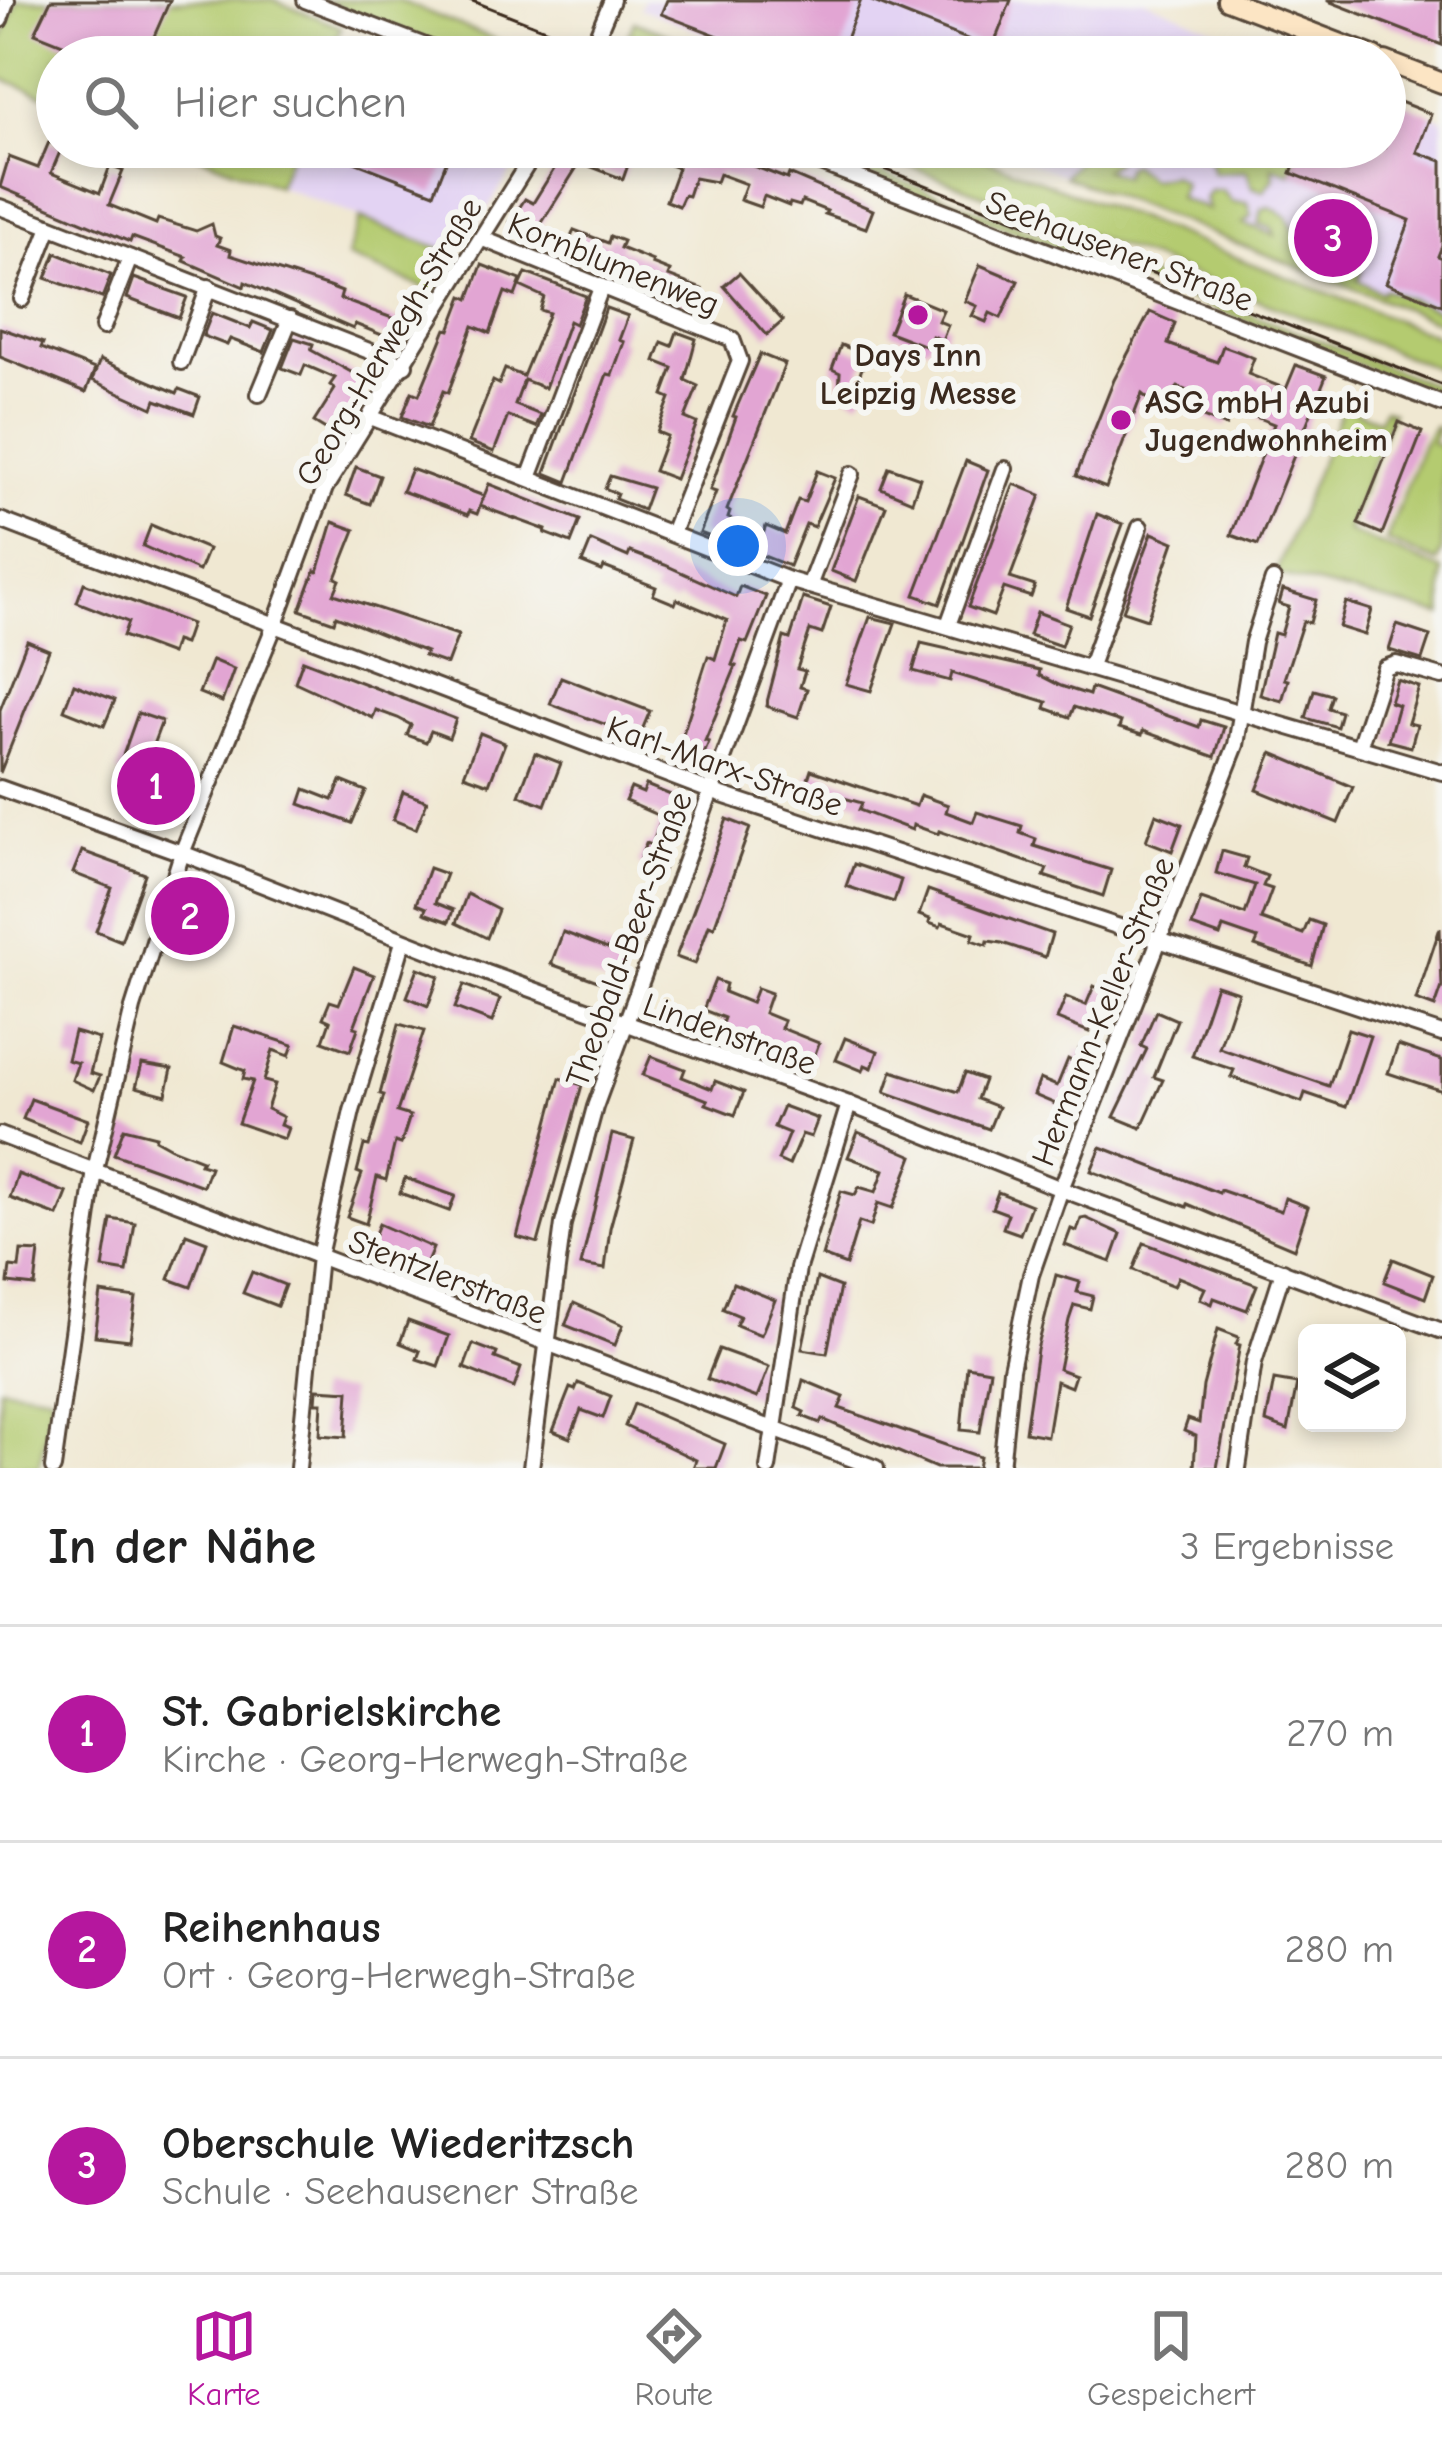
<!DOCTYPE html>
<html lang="de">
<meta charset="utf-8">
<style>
body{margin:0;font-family:"Comic Neue",sans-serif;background:#f2f2f2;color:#222}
.controls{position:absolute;right:36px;bottom:36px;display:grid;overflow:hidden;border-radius:18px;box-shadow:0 6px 18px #0003}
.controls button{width:108px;height:108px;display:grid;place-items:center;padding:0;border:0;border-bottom:3px solid #e0e0e0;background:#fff;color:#222;font:60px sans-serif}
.you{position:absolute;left:738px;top:546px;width:42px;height:42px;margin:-30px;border:9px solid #fff;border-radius:50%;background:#1a73e8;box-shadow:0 0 0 18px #1a73e833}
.badge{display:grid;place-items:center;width:78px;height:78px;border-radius:50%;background:#b5179e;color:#fff;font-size:39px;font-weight:700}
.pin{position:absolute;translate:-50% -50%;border:6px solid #fff;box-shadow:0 3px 12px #0006}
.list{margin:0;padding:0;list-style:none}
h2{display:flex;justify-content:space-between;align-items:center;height:156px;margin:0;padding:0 48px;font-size:51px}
h2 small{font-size:39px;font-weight:400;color:#767676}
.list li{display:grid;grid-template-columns:78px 1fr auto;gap:36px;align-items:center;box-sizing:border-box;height:216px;padding:0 48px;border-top:3px solid #e0e0e0}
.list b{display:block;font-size:45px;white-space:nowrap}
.list p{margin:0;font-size:39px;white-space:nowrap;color:#767676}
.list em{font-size:39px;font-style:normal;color:#767676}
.icon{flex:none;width:66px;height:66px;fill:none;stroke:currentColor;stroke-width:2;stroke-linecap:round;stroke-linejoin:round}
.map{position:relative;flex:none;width:1442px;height:1468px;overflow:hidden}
.search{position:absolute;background:#fff;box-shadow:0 6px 18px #0003;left:36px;right:36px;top:36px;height:132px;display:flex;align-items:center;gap:30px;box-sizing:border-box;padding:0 42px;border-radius:66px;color:#767676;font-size:45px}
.sheet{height:804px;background:#fff}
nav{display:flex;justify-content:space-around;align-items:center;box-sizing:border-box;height:168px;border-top:3px solid #e0e0e0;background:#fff;font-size:33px;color:#767676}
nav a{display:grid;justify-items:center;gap:6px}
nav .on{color:#b5179e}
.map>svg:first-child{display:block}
.built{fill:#e3d3f3}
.green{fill:#b4cb70;stroke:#787a47;stroke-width:3}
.building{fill:#e2a5d3}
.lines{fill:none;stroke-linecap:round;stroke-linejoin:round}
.street-casing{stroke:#564639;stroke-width:20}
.secondary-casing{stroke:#564639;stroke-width:24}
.street{stroke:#fff;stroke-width:14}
.secondary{stroke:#fce5c4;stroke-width:18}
.tram{stroke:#3b2a1e;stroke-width:3}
.poi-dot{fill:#b5179e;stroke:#f6f6f2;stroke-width:4.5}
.labels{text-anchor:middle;stroke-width:12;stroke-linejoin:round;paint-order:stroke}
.street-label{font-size:33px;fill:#3b2a1e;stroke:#f6f6f2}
.poi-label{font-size:33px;font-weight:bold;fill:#3b2a1e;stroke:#f6f6f2}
</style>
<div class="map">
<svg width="1442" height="1468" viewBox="0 0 1442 1468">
<rect width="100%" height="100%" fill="#f6f6f2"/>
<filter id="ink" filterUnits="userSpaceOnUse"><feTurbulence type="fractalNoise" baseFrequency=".00833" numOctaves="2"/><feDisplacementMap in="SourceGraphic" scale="24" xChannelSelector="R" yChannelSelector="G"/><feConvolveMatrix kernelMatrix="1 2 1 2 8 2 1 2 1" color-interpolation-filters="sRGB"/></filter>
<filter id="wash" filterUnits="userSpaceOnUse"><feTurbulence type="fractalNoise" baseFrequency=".004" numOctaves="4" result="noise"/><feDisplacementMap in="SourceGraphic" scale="48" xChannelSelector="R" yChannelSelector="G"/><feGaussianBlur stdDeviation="2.7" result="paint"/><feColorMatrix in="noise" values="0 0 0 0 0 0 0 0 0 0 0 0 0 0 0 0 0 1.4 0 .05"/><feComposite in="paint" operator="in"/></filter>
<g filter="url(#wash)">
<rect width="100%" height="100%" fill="#f0e8d2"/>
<g class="built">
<polygon points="644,0 1144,0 1284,57 763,57 640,8"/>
<polygon points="1385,96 1442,119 1442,323 991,147 1385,147"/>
<polygon points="293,147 527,147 458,255 278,186"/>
</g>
<g class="green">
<polygon points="18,0 273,0 341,27 329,57 57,57 57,100 0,78 0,45"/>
<polygon points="322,0 398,0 538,57 471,57"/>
<polygon points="634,21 725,57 652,57 624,46"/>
<polygon points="177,147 293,147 278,186"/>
<polygon points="796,147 814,147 1442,388 1442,397"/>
<polygon points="859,147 955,147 1442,338 1442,370"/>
<polygon points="1089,147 1101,154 1113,154 1116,162 1104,169 1123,177 1125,168 1131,164 1150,179 1172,175 1183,183 1178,198 1209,210 1205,199 1210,191 1222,190 1232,202 1248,203 1252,216 1243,223 1275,235 1272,228 1259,224 1262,209 1270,207 1287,216 1294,231 1303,235 1320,228 1331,233 1338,244 1336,259 1362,269 1358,280 1381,293 1384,289 1442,312 1442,323 1064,176"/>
<polygon points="1213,147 1301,147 1291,173 1273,167 1274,178 1264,191 1252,187 1247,171 1213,173 1208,156"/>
<polygon points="360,218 458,255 435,292 347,257"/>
<polygon points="1343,406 1379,420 1384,409 1392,412 1347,531 1442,570 1442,615 1275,574"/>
<polygon points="1434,426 1438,428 1432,443 1442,447 1442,550 1437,562 1386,541 1422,446"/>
<polygon points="0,1387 52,1395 39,1468 0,1466"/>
</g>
<g id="blocks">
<g class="building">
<polygon points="51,0 170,0 145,57 95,57 35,33"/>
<polygon points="667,0 861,0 839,57 773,57 661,14"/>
<polygon points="869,0 1011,0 992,49"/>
<polygon points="1442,0 1442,45 1328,1 1328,0"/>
<polygon points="1385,96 1431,114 1417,152 1442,161 1442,246 1438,256 1442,258 1442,305 1386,283 1410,220 1291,173 1301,147 1385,147"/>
<polygon points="49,142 62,147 51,173 100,193 110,166 123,171 109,205 156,224 158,219 196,231 212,224 215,236 220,238 217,245 231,250 230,255 329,287 342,292 340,299 406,323 399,342 355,324 353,329 245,282 244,287 184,261 186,257 132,237 130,242 0,187 9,157 38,168"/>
<polygon points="316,147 452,147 434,193"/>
<polygon points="561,147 671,147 669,151 700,162 706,148 787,179 789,174 873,210 866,228 825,214 827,211 802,201 800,206 790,203 789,206 764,196 760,207 740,200 746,184 719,174 716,182 694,178 688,196 684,195 679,206 666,201 678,168 633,151 623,179 589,166 592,160 584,156 533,237 510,222 525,199 533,203 559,161 556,159"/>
<polygon points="574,230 608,243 610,236 623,241 620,248 653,261 652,264 670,271 668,276 702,289 695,308 564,255"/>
<polygon points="56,253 111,275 102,298 46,278"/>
<polygon points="482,265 521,280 515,296 505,292 490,333 473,326 448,393 443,391 429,427 402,417 412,392 419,395 446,329 450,330 463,296 469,299"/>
<polygon points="980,265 1018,281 1001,318 990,313 986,322 972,316 977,306 965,301"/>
<polygon points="526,273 586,296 575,324 569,321 545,388 524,380 515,405 541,415 536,427 508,416 494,452 469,442 477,422 493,381 499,384 505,369 523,376 549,313 540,310 544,297 520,286"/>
<polygon points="739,273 783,321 767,335 724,286"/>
<polygon points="134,278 187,297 179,318 127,298"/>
<polygon points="904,294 943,310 938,321 948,325 942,340 932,336 928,347 889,332"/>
<polygon points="606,308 628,316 619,340 624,342 612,375 607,374 567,482 545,473"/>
<polygon points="1150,312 1175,323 1168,344 1217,362 1223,346 1237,351 1254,358 1248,374 1286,389 1296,365 1326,376 1258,545 1231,535 1274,424 1233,408 1226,426 1195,414 1202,397 1178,387 1160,409 1142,394 1106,488 1076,476 1114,380"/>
<polygon points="212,313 250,328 253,322 273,330 264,352 230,339 227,345 203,336"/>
<polygon points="0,328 43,343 41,348 95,369 86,392 0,357"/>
<polygon points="677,332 696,339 685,380 698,386 685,418 697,423 675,479 654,471 667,436 657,432 670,398 663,395 673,368 655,361 662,342 672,346"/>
<polygon points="294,338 313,344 311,350 371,383 337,436 314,422 335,389 330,385 335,378 305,365 301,375 282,368"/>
<polygon points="841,345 867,355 858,379 867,383 860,400 839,392 840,373 832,369"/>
<polygon points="760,354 785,364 727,510 730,512 728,518 737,522 729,544 700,533 716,492 710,490 736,417 733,416"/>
<polygon points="100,360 177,393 179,389 200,397 194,414 156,400 153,408 92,380"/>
<polygon points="1399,422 1422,432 1382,534 1358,524"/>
<polygon points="966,461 988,470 940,604 915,595"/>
<polygon points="356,467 380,476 370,504 346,495"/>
<polygon points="889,467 920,478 912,501 881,488"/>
<polygon points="411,469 484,496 477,514 469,511 468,515 402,491"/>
<polygon points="817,471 835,478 814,527 806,524 789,566 756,553 766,526 785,534 798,500 805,502"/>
<polygon points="610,476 651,488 643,510 615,499 617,494 605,488"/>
<polygon points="489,484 580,520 571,543 545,533 546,530 480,506"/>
<polygon points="1014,484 1041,495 1010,578 1035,586 1031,597 1004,588 993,616 968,607"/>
<polygon points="859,496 886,506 856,581 831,571"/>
<polygon points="1097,514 1123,524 1089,616 1066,608"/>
<polygon points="333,522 355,530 336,578 340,580 334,594 458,635 447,664 424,656 426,652 336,616 334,622 300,610 315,570 318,572"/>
<polygon points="151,525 208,549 199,571 143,546"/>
<polygon points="1152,533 1174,542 1147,619 1123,611"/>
<polygon points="591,541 628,557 630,552 665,565 736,597 740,586 766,596 747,643 741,641 732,665 736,666 705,741 709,742 701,761 682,754 685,748 679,746 708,656 715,659 727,620 677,599 675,604 653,595 656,587 604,567 602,571 582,563"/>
<polygon points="84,583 191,624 184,644 175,641 171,654 123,636 128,622 77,602"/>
<polygon points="1283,590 1316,600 1310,623 1303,621 1284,679 1288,680 1282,701 1260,695 1274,633 1281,635 1289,607 1279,604"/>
<polygon points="803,598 831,607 822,634 810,630 797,669 805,671 800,687 807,689 798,717 766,706 784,637 790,639"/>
<polygon points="1346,602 1372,610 1365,635 1339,627"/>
<polygon points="1037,612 1069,624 1061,646 1029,635"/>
<polygon points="870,617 895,623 871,691 846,684"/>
<polygon points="1397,625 1430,636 1422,660 1389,650"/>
<polygon points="27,641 49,650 0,773 0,710"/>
<polygon points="921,643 1040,670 1039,675 1061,686 1089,695 1091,688 1199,727 1201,720 1224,727 1215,757 1143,731 1142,735 1119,728 1121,722 1074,707 1070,717 1045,708 1047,702 952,673 950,681 913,671"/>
<polygon points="212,660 234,669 222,702 199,693"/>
<polygon points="303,660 456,719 449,738 431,731 426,742 407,735 411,725 398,718 376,710 373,718 295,682"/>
<polygon points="561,677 650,711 639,737 550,704"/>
<polygon points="1397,680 1419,687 1408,723 1417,725 1411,747 1388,741 1398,705 1390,702"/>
<polygon points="74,684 115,700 104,726 64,710"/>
<polygon points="1314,690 1332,695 1328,708 1341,712 1337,727 1306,718"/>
<polygon points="138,713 162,721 145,766 175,777 177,792 169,813 156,818 129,808 138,780 117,772"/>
<polygon points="480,733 505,743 489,784 464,775"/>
<polygon points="535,753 561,763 545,805 519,795"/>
<polygon points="1272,753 1353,787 1338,823 1257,790"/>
<polygon points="811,770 916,806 920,795 948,805 946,812 973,822 977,812 1022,826 1020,833 1036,839 1034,846 1111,870 1103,896 1044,876 1047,869 939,831 938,834 913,825 912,830 859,810 862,803 837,796 835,802 804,791"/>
<polygon points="341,781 366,791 352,823 300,804 305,789 333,800"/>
<polygon points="646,785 683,800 670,832 665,850 670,852 662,873 638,864 646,843 652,845 662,817 625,801 631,788 643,793"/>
<polygon points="403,792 427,801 416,829 393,820"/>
<polygon points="1156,814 1182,824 1172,851 1146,841"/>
<polygon points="727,819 750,828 714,927 709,925 695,964 676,957"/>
<polygon points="82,851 145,874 121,941 96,931 112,888 73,873"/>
<polygon points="1222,851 1247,858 1244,867 1267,876 1263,886 1272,889 1261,919 1303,934 1309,920 1323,925 1312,966 1255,946 1258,939 1223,927 1220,936 1192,926 1201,899 1245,914 1255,885 1216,873"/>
<polygon points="854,864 901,880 894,902 846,886"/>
<polygon points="429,868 446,874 435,903 453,910 449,922 424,913 426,908 416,904"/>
<polygon points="195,882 208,887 185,949 172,944"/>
<polygon points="928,890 1052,934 1045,957 1002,943 988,941 987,945 972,940 974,934 942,923 940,927 929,923 930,919 919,915"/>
<polygon points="467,894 498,910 487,938 456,923"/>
<polygon points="1440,928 1442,987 1435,1007 1416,1000"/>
<polygon points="563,932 629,957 617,988 551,964"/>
<polygon points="354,967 374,975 354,1027 358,1028 350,1051 323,1041 330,1021 323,1018 330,1001 339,1004"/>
<polygon points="418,968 439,976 428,1006 407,997"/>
<polygon points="715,980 726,984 724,992 751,1003 757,988 771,993 764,1013 784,1021 781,1028 819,1043 811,1065 720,1029 724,1018 703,1010"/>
<polygon points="464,985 500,999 492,1022 455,1008"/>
<polygon points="1216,985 1238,992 1219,1048 1329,1086 1348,1029 1370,1036 1346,1107 1305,1093 1302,1102 1231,1077 1234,1070 1192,1056"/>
<polygon points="1094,986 1114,995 1101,1027 1092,1024 1089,1032 1057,1019 1066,997 1086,1005"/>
<polygon points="1156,1011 1177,1020 1154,1077 1163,1080 1141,1128 1114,1117 1147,1049 1141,1046"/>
<polygon points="399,1024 424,1031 397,1112 410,1116 401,1144 395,1142 386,1180 377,1177 366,1224 347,1217 362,1174 357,1172 364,1145 369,1146 384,1095 380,1094"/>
<polygon points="234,1026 293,1045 289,1056 273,1050 264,1081 275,1084 267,1109 283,1117 280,1125 288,1128 284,1139 238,1123 253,1081 243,1079 245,1071 223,1062"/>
<polygon points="74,1032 99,1039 90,1073 100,1076 94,1090 72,1080 78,1063 67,1060"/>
<polygon points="845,1038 878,1051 872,1068 865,1065 863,1071 836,1060"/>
<polygon points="1398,1045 1442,1060 1442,1091 1388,1073"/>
<polygon points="1079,1049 1093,1055 1067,1109 1034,1095 1040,1079 1057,1086 1068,1059 1074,1062"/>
<polygon points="651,1056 685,1069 682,1077 712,1089 715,1081 744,1092 735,1115 706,1104 708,1100 643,1075"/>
<polygon points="142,1064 172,1069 166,1095 136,1087"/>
<polygon points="892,1071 958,1092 965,1073 984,1080 977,1099 998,1107 989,1129 885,1092"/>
<polygon points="560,1078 582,1085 538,1243 517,1237"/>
<polygon points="31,1099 88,1120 80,1142 23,1119"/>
<polygon points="783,1106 818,1119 811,1137 802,1134 789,1165 778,1160 789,1133 774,1127"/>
<polygon points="124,1128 156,1136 155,1139 171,1148 202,1160 200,1164 210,1167 203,1186 114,1154"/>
<polygon points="858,1132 913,1156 893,1208 878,1203 871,1226 859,1222 846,1265 822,1256 841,1191 855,1195 859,1187 876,1192 884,1170 848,1157"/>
<polygon points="612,1134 634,1140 610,1228 605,1269 581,1265"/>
<polygon points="1101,1147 1219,1193 1220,1190 1281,1211 1285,1198 1308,1207 1294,1249 1188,1204 1187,1207 1091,1171"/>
<polygon points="18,1174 67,1193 58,1216 10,1198"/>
<polygon points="405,1178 455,1196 449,1211 400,1193"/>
<polygon points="998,1192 1031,1205 1020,1234 1003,1228 1008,1214 992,1208"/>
<polygon points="1086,1218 1121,1234 1111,1262 1065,1245 1071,1229 1077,1231 1081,1219"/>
<polygon points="111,1219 135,1223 127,1272 103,1268"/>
<polygon points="379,1224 433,1248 423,1272 368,1251"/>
<polygon points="186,1234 207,1242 191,1287 169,1279"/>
<polygon points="1144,1243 1257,1285 1247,1310 1214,1298 1212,1304 1200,1299 1205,1288 1178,1277 1174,1286 1133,1270"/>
<polygon points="21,1251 39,1252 35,1286 8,1283 10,1267 19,1268"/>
<polygon points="1393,1259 1433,1275 1425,1298 1384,1282"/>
<polygon points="252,1272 285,1285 277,1306 243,1293"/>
<polygon points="1056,1275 1080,1282 1077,1292 1093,1296 1090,1309 1074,1305 1069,1320 1059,1369 1075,1375 1071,1387 1056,1381 1047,1436 1025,1432 1037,1350"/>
<polygon points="817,1278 840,1287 827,1353 802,1349"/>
<polygon points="733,1283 775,1300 761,1335 736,1325 740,1316 723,1309"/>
<polygon points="101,1293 136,1298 130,1340 95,1336"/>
<polygon points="574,1303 623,1325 615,1345 565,1325"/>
<polygon points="408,1321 449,1336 438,1366 417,1359 420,1351 400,1343"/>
<polygon points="1218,1329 1239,1337 1236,1344 1240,1345 1217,1468 1194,1468 1196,1436 1184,1431 1188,1419 1199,1423 1203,1386"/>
<polygon points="473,1344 497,1353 495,1358 521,1368 514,1388 464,1368"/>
<polygon points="719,1349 769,1367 757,1398 707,1379"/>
<polygon points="967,1366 990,1370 980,1432 961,1430"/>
<polygon points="803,1380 844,1397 839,1408 980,1457 978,1468 936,1468 822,1419 820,1423 802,1416 804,1412 796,1408"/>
<polygon points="1274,1380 1297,1384 1288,1430 1266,1422"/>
<polygon points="578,1383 611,1396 603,1418 581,1410 570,1438 553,1431 570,1388 575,1390"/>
<polygon points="317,1389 349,1391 346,1437 320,1435 322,1403 316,1403"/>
<polygon points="634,1404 725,1444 716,1468 693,1468 696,1460 625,1426"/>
</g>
</g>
</g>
<g filter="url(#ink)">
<use href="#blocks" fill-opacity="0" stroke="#564639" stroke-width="3"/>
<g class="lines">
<g class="street-casing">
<g id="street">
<polyline points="305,0 454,57"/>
<polyline points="0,20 7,0"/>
<polyline points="588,57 612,0"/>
<polyline points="779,147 1442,404"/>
<polyline points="0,207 405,365"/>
<polyline points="483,239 732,339 740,361 672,533"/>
<polyline points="22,299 50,227"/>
<polyline points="103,327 130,258"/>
<polyline points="181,362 209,287"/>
<polyline points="259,394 290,319"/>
<polyline points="373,418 789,580 1442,772"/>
<polyline points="529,478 601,288"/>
<polyline points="0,520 710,791 1442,1034"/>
<polyline points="809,586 852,474"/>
<polyline points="948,625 1005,469"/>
<polyline points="1090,666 1140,527"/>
<polyline points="1359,747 1385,668 1396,664 1442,677"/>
<polyline points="0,788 182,853 487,973 849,1104 1061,1189 1442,1331"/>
<polyline points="0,1135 876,1468"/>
<polyline points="53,1468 95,1170 133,1008 182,853 274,627 325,488 538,147"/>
<polyline points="298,1468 319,1256 352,1111 403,942"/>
<polyline points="531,1468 563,1224 595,1107 789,580"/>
<polyline points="768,1468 798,1268 849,1104"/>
<polyline points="1001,1468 1011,1369 1031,1275 1061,1189 1236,745 1253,642 1273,580"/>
<polyline points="1238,1468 1254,1362 1283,1271"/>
</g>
</g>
<g class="secondary-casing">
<g id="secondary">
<polyline points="1227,0 1375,57"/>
<polyline points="1385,61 1442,83"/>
</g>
</g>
<use href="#street" class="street"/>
<use href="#secondary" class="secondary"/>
<g class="tram">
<polyline points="470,0 617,57"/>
<polyline points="827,147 1442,385"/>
</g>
</g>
</g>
<g class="poi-dot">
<circle cx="918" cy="315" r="12"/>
<circle cx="1121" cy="420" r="12"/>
</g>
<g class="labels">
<g class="street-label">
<text transform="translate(1120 250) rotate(21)" y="12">Seehausener Straße</text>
<text transform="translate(614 263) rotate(22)" y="12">Kornblumenweg</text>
<text transform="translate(388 341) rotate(-59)" y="12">Georg-Herwegh-Straße</text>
<text transform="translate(725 765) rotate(19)" y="12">Karl-Marx-Straße</text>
<text transform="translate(628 939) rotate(-70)" y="12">Theobald-Beer-Straße</text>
<text transform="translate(1102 1011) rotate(-68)" y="12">Hermann-Keller-Straße</text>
<text transform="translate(730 1033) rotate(20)" y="12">Lindenstraße</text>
<text transform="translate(448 1276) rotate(21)" y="12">Stentzlerstraße</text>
</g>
<g class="poi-label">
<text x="918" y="366">Days Inn<tspan x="918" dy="38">Leipzig Messe</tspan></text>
<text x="1145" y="413" text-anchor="start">ASG mbH Azubi<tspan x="1145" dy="38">Jugendwohnheim</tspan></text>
</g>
</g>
</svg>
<div class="controls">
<button><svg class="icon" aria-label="layers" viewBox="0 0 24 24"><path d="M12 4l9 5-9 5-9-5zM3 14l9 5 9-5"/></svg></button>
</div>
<div class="you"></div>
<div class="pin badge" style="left:156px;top:786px">1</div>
<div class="pin badge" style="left:190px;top:916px">2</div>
<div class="pin badge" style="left:1333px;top:238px">3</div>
<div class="search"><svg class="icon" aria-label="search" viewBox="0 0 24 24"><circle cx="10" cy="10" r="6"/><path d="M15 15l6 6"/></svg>Hier suchen</div>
</div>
<section class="sheet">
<h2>In der Nähe<small>3 Ergebnisse</small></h2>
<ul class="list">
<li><span class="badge">1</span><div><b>St. Gabrielskirche</b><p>Kirche · Georg-Herwegh-Straße</p></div><em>270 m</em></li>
<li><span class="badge">2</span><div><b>Reihenhaus</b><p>Ort · Georg-Herwegh-Straße</p></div><em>280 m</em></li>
<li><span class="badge">3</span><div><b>Oberschule Wiederitzsch</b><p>Schule · Seehausener Straße</p></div><em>280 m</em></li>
</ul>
</section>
<nav>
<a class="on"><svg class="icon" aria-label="map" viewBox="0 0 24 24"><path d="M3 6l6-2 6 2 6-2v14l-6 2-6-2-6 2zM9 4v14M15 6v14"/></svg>Karte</a>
<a><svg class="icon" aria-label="directions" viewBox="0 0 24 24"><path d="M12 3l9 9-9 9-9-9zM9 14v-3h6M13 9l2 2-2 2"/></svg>Route</a>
<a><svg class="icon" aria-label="saved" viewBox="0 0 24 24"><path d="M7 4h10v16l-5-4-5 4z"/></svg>Gespeichert</a>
</nav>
